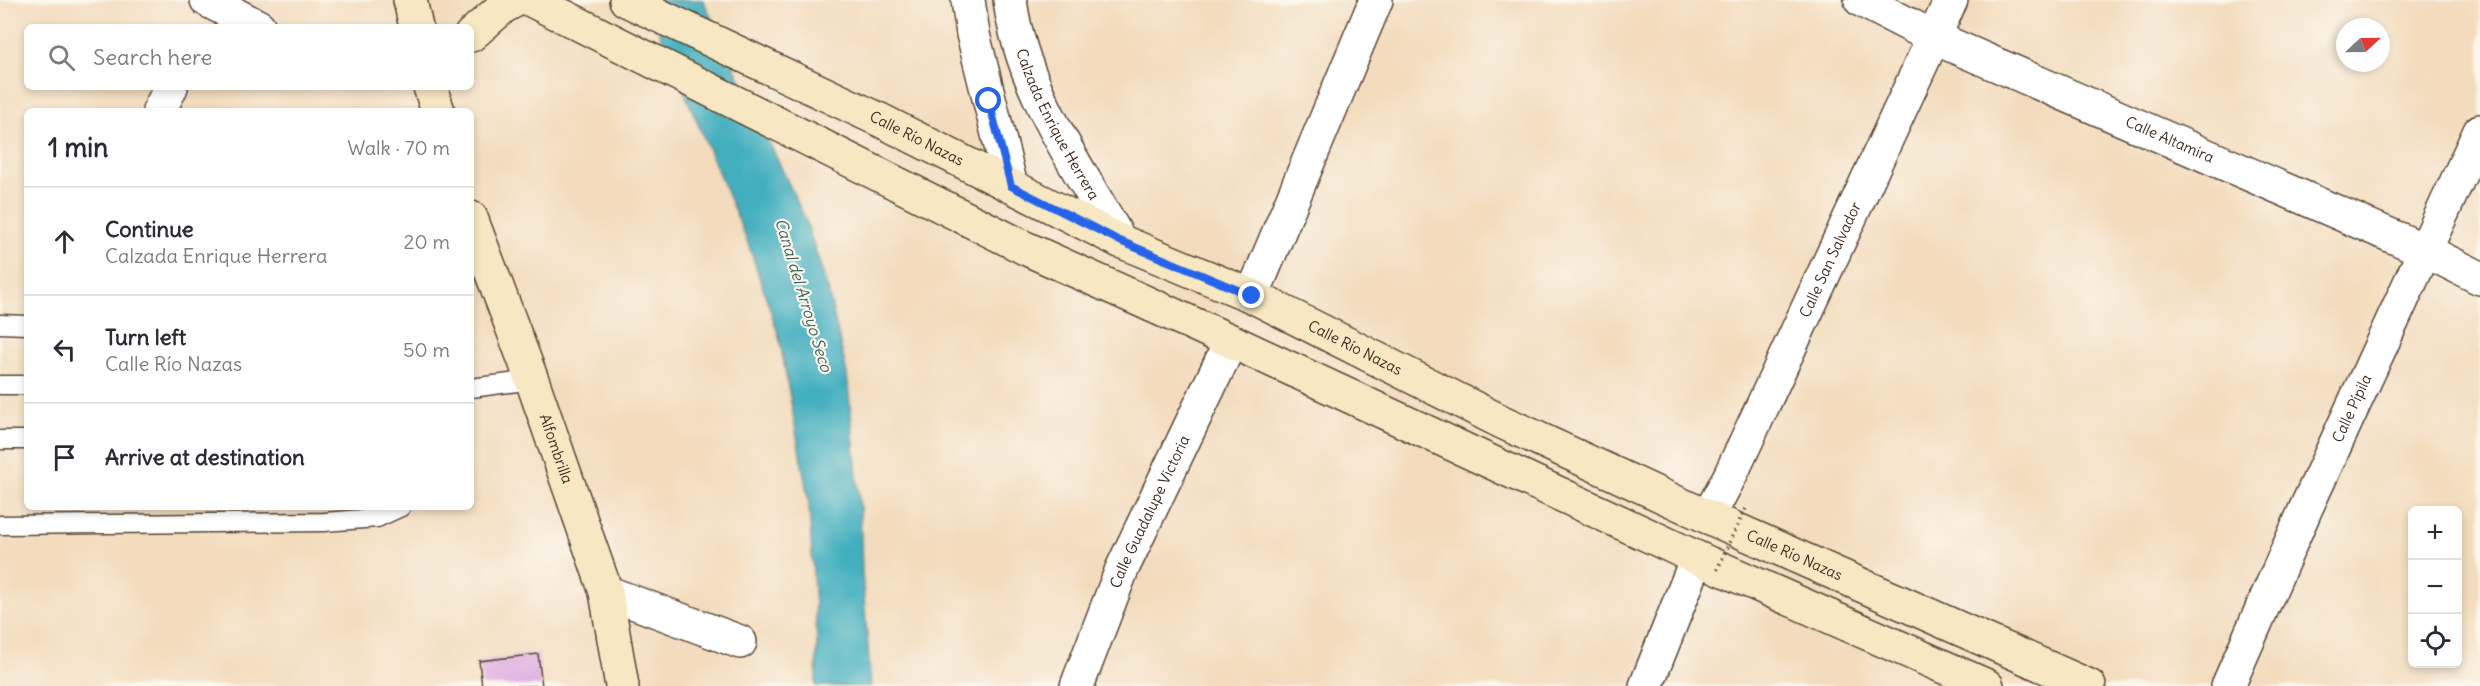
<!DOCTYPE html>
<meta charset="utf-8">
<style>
body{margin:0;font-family:Delius,sans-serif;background:#f7f7f7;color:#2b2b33}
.controls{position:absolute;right:18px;bottom:18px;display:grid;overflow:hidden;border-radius:9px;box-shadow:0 3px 9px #0003}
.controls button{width:54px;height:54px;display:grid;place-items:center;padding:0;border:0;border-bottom:2px solid #e1e1e2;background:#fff;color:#2b2b33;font:30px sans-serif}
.compass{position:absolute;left:2336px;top:18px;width:54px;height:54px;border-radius:50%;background:#fff;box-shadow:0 3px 9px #0003;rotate:68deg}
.stop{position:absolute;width:18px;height:18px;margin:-14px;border:4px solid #2563eb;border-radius:50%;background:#fff}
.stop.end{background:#2563eb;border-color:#fff;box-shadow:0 2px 6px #0008}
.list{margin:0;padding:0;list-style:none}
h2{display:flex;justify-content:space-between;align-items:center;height:78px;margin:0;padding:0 24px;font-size:26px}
h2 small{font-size:20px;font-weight:400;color:#7c7c81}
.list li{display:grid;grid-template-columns:39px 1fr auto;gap:18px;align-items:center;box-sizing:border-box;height:108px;padding:0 24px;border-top:2px solid #e1e1e2}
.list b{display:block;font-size:22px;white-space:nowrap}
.list p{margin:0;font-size:20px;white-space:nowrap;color:#7c7c81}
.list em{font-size:20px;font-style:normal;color:#7c7c81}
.icon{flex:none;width:33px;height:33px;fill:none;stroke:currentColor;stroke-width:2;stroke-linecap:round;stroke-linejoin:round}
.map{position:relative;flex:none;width:2480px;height:686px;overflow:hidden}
.search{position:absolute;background:#fff;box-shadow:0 3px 9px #0003;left:24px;top:24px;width:450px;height:66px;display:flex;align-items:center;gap:15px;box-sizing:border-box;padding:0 21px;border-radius:9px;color:#7c7c81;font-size:22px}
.panel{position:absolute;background:#fff;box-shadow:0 3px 9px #0003;left:24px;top:108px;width:450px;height:402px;border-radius:9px}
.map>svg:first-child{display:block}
.water{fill:#42afbf;stroke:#3e6c6e;stroke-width:1.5}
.building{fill:#dba6e1}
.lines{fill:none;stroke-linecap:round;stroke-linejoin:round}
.lane-casing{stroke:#574536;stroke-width:21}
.street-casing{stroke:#574536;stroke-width:36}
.secondary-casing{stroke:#574536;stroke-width:36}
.lane{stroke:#fff;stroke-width:18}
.street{stroke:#fff;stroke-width:33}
.secondary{stroke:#f7e8c3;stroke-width:33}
.path-bridge{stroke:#574536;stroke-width:4;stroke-dasharray:1.5 4.5;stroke-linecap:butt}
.route{stroke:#2563eb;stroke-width:8}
.labels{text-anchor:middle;stroke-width:4.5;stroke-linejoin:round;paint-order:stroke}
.street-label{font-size:15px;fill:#3b2a1e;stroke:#fbf7ec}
.water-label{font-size:16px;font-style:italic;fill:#3e5f5e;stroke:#fbf7ec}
</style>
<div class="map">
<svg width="2480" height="686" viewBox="0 0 2480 686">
<rect width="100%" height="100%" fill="#fbf7ec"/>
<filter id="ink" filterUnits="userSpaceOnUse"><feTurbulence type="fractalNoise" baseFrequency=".0167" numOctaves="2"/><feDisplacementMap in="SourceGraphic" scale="12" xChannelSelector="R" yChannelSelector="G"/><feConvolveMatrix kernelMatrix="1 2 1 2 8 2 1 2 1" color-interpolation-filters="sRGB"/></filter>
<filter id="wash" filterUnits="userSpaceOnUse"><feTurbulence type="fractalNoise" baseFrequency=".008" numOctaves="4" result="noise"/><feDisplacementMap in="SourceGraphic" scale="24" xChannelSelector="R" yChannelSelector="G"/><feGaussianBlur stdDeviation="1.35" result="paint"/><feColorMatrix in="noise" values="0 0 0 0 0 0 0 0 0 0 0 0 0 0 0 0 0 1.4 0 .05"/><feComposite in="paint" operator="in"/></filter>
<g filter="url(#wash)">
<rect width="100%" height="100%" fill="#f3dcbd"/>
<polygon class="water" points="646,0 703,0 806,221 828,290 847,374 860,507 862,573 871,686 816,686 817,644 809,503 779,336 748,243"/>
<g id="blocks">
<polygon class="building" points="538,654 542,686 482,686 479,661"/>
</g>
</g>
<g filter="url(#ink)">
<use href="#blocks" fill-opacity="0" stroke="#574536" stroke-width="1.5"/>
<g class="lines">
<g class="lane-casing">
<g id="lane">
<polyline points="0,324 27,325"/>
<polyline points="0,385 27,385"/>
<polyline points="471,388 532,380"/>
<polyline points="0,440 27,440"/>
<polyline points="0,525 324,522 377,518 401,507"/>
</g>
</g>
<g class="street-casing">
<g id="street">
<polyline points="207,0 259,27"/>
<polyline points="968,0 973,34 1011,186"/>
<path id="s1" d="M1010,0C1021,88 1077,165 1120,241"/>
<path id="s2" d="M1861,0L1935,38L2424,250L2480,278"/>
<polyline points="159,111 171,87"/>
<polyline points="1252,296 1376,0"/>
<path id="s3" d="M1708,517L1730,476L1951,0"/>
<polyline points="606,592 740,642"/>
<path id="s4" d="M1077,686L1122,569L1231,341"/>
<polyline points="1646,686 1697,558"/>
<path id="s5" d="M2228,686L2306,508L2480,131"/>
</g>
</g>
<g class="secondary-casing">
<g id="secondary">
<polyline points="410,0 416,27"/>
<polyline points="531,0 1025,248 1231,341 1697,558 1987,686"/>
<path id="s6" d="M626,0L880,120L1120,241L1252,296L1502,422L1708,517L2089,686"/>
<polyline points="471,35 503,7 516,0"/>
<polyline points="430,87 438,111"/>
<path id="s7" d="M471,218L532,380L606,592L622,686"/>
</g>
</g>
<use href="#lane" class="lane"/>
<use href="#street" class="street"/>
<use href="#secondary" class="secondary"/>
<polyline class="path-bridge" points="1717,570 1747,505"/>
</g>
</g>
<g class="lines" filter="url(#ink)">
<polyline class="route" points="989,101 1011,186 1120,241 1252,296"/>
</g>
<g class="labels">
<g class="street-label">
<text dy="5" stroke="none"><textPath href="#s1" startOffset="134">Calzada Enrique Herrera</textPath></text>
<text dy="5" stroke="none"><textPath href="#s6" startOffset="322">Calle Río Nazas</textPath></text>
<text dy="5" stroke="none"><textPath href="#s2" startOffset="339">Calle Altamira</textPath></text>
<text dy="5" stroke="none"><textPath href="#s3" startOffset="285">Calle San Salvador</textPath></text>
<text dy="5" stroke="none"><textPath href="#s6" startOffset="808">Calle Río Nazas</textPath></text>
<text dy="5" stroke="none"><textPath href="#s5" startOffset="304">Calle Pípila</textPath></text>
<text dy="5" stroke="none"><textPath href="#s7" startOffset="246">Alfombrilla</textPath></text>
<text dy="5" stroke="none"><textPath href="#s4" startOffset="189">Calle Guadalupe Victoria</textPath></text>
<text dy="5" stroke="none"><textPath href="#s6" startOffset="1294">Calle Río Nazas</textPath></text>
</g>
<g class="water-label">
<text transform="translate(804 295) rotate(73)" y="6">Canal del Arroyo Seco</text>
</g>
</g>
</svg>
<div class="controls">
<button>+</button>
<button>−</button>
<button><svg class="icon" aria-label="locate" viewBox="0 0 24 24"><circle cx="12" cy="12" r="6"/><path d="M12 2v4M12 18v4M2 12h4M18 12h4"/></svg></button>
</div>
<svg class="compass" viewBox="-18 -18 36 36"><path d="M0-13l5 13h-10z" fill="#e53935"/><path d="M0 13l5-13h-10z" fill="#7c7c81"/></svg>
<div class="stop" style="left:989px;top:101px"></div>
<div class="stop end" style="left:1252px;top:296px"></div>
<div class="search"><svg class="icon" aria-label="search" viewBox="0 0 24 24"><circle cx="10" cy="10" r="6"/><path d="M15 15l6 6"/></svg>Search here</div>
<section class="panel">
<h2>1 min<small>Walk · 70 m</small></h2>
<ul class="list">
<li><svg class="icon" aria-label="ahead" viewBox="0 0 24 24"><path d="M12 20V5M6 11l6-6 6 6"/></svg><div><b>Continue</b><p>Calzada Enrique Herrera</p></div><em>20 m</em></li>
<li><svg class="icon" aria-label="left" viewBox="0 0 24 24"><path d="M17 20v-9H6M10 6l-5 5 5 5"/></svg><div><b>Turn left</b><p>Calle Río Nazas</p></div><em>50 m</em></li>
<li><svg class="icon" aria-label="arrive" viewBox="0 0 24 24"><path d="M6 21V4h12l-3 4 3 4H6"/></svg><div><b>Arrive at destination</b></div></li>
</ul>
</section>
</div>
